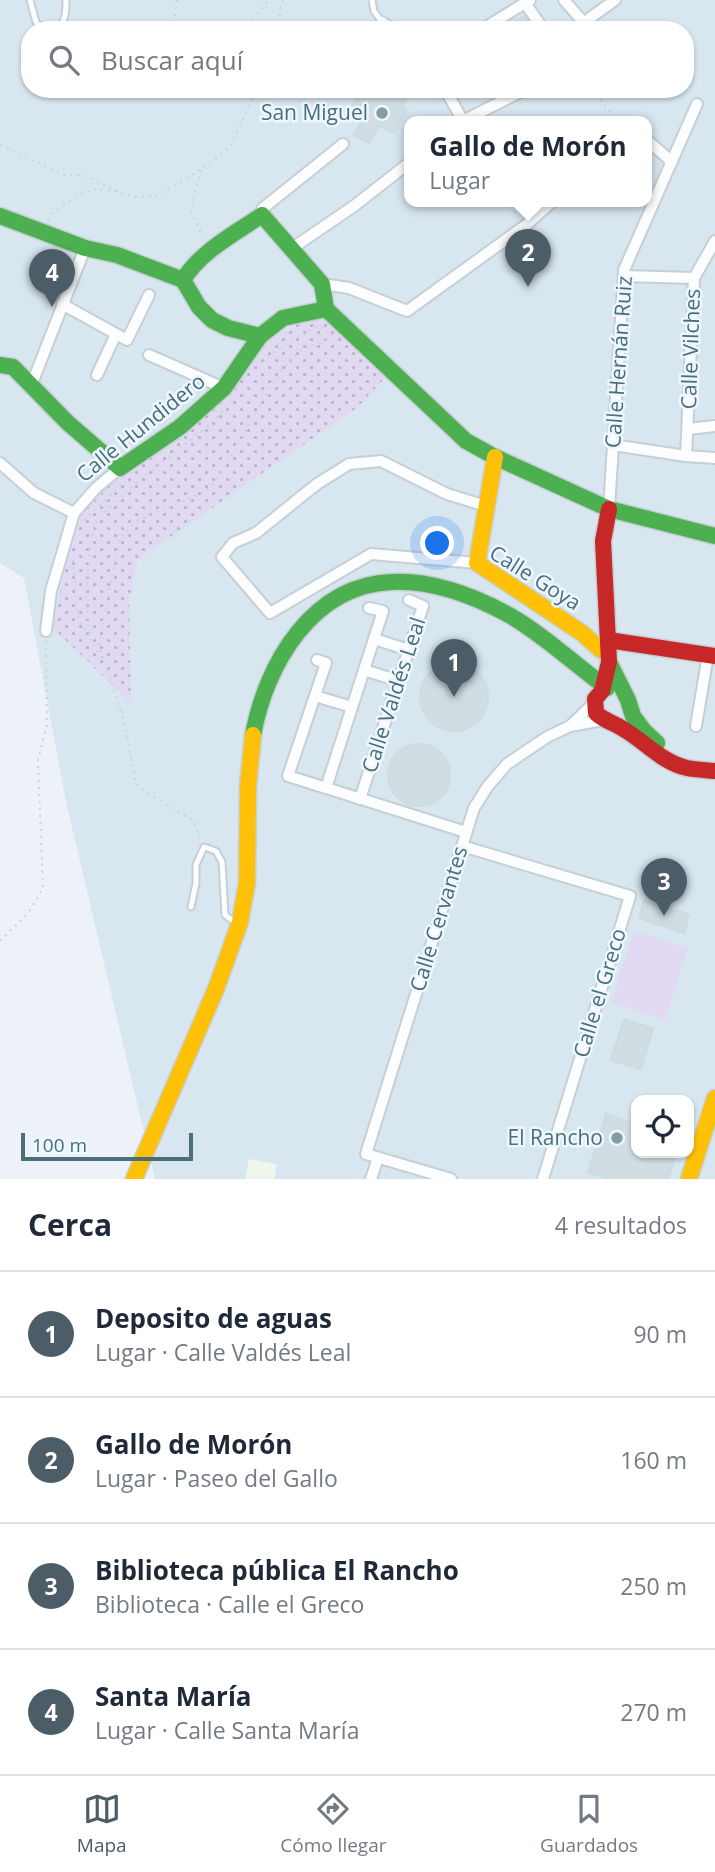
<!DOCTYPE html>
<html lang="es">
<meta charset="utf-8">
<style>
body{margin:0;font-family:"Open Sans",sans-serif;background:#f2f2f3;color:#1f2937}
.controls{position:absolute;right:21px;bottom:21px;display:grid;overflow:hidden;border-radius:14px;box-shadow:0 2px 5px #0004}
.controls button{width:63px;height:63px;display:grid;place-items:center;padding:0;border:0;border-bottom:2px solid #e0e1e3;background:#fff;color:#1f2937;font:35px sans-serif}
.scale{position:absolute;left:21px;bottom:18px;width:172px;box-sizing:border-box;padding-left:7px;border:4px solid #4a6f78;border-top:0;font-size:19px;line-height:24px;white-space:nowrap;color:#4a6f78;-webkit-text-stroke:5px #eef7ff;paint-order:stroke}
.you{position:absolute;left:438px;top:544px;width:24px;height:24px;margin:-18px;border:5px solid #fff;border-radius:50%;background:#1a73e8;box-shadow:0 0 0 10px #1a73e833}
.badge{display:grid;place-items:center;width:46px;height:46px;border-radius:50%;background:#4c5d68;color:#fff;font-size:23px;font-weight:700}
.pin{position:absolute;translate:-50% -58px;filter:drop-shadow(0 2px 4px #0008)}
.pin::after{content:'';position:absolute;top:37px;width:24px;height:21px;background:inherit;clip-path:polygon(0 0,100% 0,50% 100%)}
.popup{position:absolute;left:404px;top:116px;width:248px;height:91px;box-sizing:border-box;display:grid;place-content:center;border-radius:14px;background:#fff;filter:drop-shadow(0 2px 5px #0005);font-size:23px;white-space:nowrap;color:#747a83}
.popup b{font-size:26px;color:#1f2937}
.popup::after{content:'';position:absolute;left:50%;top:100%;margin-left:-14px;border:14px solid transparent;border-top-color:#fff}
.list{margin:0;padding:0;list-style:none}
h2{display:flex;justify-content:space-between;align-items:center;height:91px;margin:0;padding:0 28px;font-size:30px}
h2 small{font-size:23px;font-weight:400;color:#747a83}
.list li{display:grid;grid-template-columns:46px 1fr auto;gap:21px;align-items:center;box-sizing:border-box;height:126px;padding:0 28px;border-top:2px solid #e0e1e3}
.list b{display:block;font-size:26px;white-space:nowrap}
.list p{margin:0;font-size:23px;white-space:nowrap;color:#747a83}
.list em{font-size:23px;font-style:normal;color:#747a83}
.icon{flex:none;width:38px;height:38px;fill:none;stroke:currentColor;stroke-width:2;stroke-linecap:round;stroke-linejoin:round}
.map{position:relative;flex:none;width:715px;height:1179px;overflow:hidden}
.search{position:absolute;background:#fff;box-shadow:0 2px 5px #0004;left:21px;right:21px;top:21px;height:77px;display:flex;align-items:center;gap:18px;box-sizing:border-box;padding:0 24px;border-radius:28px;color:#747a83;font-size:26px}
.sheet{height:595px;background:#fff}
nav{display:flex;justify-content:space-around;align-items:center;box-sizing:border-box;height:98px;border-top:2px solid #e0e1e3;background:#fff;font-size:19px;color:#747a83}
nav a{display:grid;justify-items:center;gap:4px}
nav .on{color:#4c5d68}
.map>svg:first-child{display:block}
.residential{fill:#d8e6f0;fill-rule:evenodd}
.education{fill:#eef6ec}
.park{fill:url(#park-dots)}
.garden{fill:#e0d9f1}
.building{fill:#d0dde3;stroke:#cedbe1;stroke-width:2}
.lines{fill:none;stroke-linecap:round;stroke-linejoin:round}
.lane-casing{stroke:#c6cfd4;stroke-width:9}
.street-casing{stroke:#c6cfd4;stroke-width:14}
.fast-casing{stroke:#c6cfd4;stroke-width:19}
.slow-casing{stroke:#c6cfd4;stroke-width:19}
.jam-casing{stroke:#c6cfd4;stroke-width:19}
.path{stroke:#c8d4d7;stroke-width:2;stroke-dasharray:2 5;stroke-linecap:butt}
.lane{stroke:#fcfdfe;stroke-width:5}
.street{stroke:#fcfdfe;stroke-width:10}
.fast{stroke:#4caf50;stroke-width:16}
.slow{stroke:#ffc107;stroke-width:16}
.jam{stroke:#c62828;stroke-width:16}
.poi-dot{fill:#839da5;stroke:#eef7ff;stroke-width:2.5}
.labels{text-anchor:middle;stroke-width:5;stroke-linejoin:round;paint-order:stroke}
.poi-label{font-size:21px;fill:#4a6f78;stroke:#eef7ff;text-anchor:end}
.street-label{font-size:21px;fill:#4a6f78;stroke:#eef7ff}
</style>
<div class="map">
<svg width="715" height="1179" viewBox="0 0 715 1179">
<defs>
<pattern id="park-dots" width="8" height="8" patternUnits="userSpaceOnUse" patternTransform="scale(1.75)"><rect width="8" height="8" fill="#e0d9f1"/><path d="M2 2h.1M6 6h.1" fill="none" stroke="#b8b4c8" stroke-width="1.8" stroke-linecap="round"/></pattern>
</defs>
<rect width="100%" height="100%" fill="#ecf2f8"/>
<path class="residential" d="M0,0H715V1179H155L66,802L24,578L0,563ZM30,30H685V89H30ZM409,121H647V201H409ZM636,1100H689V1153H636Z"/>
<polygon class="education" points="249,1159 277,1164 274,1179 245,1179"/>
<polygon class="park" points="322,319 345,336 385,378 358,407 137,560 129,601 131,703 53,628 63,577 82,513 107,488 209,412 261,346 298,324"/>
<polygon class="garden" points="634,931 688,948 665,1020 611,1003"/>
<g class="building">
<polygon points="524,16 535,30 502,30"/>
<polygon points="361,89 413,89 402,107 407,110 394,133 380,126 369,143 354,135 364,117 351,109"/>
<circle cx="454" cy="697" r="34"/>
<circle cx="419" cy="775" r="31"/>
<polygon points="644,900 689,915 684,933 639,918"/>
<polygon points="624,1019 653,1029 641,1069 611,1060"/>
<polygon points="606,1114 636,1124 636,1153 676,1153 668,1179 609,1179 588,1172"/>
</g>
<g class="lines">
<g class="lane-casing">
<g id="lane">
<polyline points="30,0 36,22 44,30"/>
<polyline points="372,0 374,11 382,22"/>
<path d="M55,30C66,23 66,12 66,0"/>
<polyline points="191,907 196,883 196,865 204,847 216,851 222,862 225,915 236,923"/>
</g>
</g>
<g class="street-casing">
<g id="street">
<polyline points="564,0 585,24"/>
<polyline points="525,3 544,30"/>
<polyline points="379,30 382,22 393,30"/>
<polyline points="481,30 530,0"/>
<polyline points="580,30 590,18 615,0"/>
<polyline points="445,89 463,121"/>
<polyline points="463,121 526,89"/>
<polyline points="647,140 672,162"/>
<polyline points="262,215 262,209 343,144"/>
<polyline points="715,241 694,278 686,456 715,458"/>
<polyline points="291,249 354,206 409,163"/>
<polyline points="624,276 694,278"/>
<polyline points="322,284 349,288 407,311 526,225 553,201"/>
<polyline points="62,304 127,340 149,295"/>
<polyline points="149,355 224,388"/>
<polyline points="97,375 116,334"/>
<polyline points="31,386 85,248"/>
<polyline points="688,429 715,426"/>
<polyline points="613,445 686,456"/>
<polyline points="0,463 34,493 74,513"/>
<polyline points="609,509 624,270 697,104"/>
<polyline points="477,563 371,554 270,613 222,557 233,543 256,533 317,484 349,464 381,461 447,494 486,506"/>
<polyline points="46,631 51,591 74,513 96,488 120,468"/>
<polyline points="374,639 409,650"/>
<polyline points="317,660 326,663 288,776 466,832"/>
<polyline points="364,670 399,681"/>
<polyline points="315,696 352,707"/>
<polyline points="570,726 594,703"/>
<polyline points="696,726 708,655"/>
<polyline points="326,788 383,611 369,608"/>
<polyline points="360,799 423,606 409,600"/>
<polyline points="462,846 630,896 543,1179"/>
<polyline points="371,1179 378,1158"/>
<polyline points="451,1179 366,1154 474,808 488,786 507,764 547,737 570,726 603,720"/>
</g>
</g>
<g class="fast-casing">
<g id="fast">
<polyline points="0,216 85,248 117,255 183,280 199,307 212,320 228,328 260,336"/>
<path d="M183,280C201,251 234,234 262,215L322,284L326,309"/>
<polyline points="326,309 466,441 495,457 609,509 715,536"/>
<polyline points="0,365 13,367 68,423 120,468 180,427 224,388 260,336 283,318 326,309"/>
<polyline points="609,662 628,700 633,716 644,731 657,743"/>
<path d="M253,735C266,664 312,585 392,582C433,580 474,596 509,615C544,635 574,664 607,688"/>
</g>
</g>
<g class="slow-casing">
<g id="slow">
<polyline points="495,457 477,563 582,633 601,650 609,650"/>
<polyline points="134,1179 216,989 240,922 247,883 248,786 253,735"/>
<polyline points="689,1179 715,1098"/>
</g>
</g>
<g class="jam-casing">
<g id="jam">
<path d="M609,509L603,541L609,662L602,691L595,699L596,713C604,721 615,723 625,730C645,742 663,763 687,768C696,770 706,770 715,771"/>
<polyline points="608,640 715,656"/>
</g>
</g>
<g class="path">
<polyline points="177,0 174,20 175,28 179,30"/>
<polyline points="243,30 269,0"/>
<polyline points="278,30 280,10 283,0"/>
<polyline points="184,89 184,91 186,89"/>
<polyline points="591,89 618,121"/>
<polyline points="0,145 63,175 83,175 118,191"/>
<polyline points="201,170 191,210 203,238"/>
<polyline points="505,201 518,216"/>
<polyline points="48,220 53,213 75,197 93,189 113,191 138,197 155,196 183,181 218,157 231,145 257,89"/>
<polyline points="261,360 314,327 322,327 330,335"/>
<polyline points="84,520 123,483"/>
<polyline points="73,560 78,619 90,638"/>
<polyline points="102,658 90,639 86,599 90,545 95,523 121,495 211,424 231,401"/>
<polyline points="200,838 194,821 149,794 136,784 124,721 99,644 120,537 137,521 206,491 221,473 274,381 288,363 303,348 323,342 332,334"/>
<polyline points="0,941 29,912 43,888 38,760 47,725 46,641"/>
</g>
<use href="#lane" class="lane"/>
<use href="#street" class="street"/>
<use href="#fast" class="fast"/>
<use href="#slow" class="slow"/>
<use href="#jam" class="jam"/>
</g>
<g class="poi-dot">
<circle cx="382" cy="113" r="7"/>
<circle cx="617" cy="1138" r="7"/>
</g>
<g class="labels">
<g class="poi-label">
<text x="368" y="120">San Miguel</text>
<text x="603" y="1145">El Rancho</text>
</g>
<g class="street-label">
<text transform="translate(691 349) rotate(-88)" y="7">Calle Vilches</text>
<text transform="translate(619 362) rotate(-86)" y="7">Calle Hernán Ruiz</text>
<text transform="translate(141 428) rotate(-39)" y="7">Calle Hundidero</text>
<text transform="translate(535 578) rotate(32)" y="7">Calle Goya</text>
<text transform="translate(394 695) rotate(-72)" y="7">Calle Valdés Leal</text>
<text transform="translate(439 919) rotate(-73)" y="7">Calle Cervantes</text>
<text transform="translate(600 993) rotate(-73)" y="7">Calle el Greco</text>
</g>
</g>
</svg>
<div class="controls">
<button><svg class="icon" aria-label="locate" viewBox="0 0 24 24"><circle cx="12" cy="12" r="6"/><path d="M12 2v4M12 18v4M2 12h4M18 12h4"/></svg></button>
</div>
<div class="scale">100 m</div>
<div class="you"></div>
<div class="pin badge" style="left:454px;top:697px">1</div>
<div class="pin badge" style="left:528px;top:287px">2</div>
<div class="popup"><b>Gallo de Morón</b>Lugar</div>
<div class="pin badge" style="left:664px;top:916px">3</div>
<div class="pin badge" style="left:52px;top:307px">4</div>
<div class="search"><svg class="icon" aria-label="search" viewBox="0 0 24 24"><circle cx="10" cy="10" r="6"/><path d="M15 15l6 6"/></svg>Buscar aquí</div>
</div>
<section class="sheet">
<h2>Cerca<small>4 resultados</small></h2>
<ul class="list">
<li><span class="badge">1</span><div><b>Deposito de aguas</b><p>Lugar · Calle Valdés Leal</p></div><em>90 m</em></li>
<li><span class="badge">2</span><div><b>Gallo de Morón</b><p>Lugar · Paseo del Gallo</p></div><em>160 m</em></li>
<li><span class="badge">3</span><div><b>Biblioteca pública El Rancho</b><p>Biblioteca · Calle el Greco</p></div><em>250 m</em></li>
<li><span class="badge">4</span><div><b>Santa María</b><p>Lugar · Calle Santa María</p></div><em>270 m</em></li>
</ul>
</section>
<nav>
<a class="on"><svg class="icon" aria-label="map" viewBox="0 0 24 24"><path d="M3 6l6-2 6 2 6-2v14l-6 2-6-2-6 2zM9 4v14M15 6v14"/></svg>Mapa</a>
<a><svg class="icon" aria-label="directions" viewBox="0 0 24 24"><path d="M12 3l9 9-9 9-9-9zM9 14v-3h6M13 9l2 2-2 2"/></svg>Cómo llegar</a>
<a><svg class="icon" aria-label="saved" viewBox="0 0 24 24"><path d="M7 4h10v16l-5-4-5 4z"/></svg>Guardados</a>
</nav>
